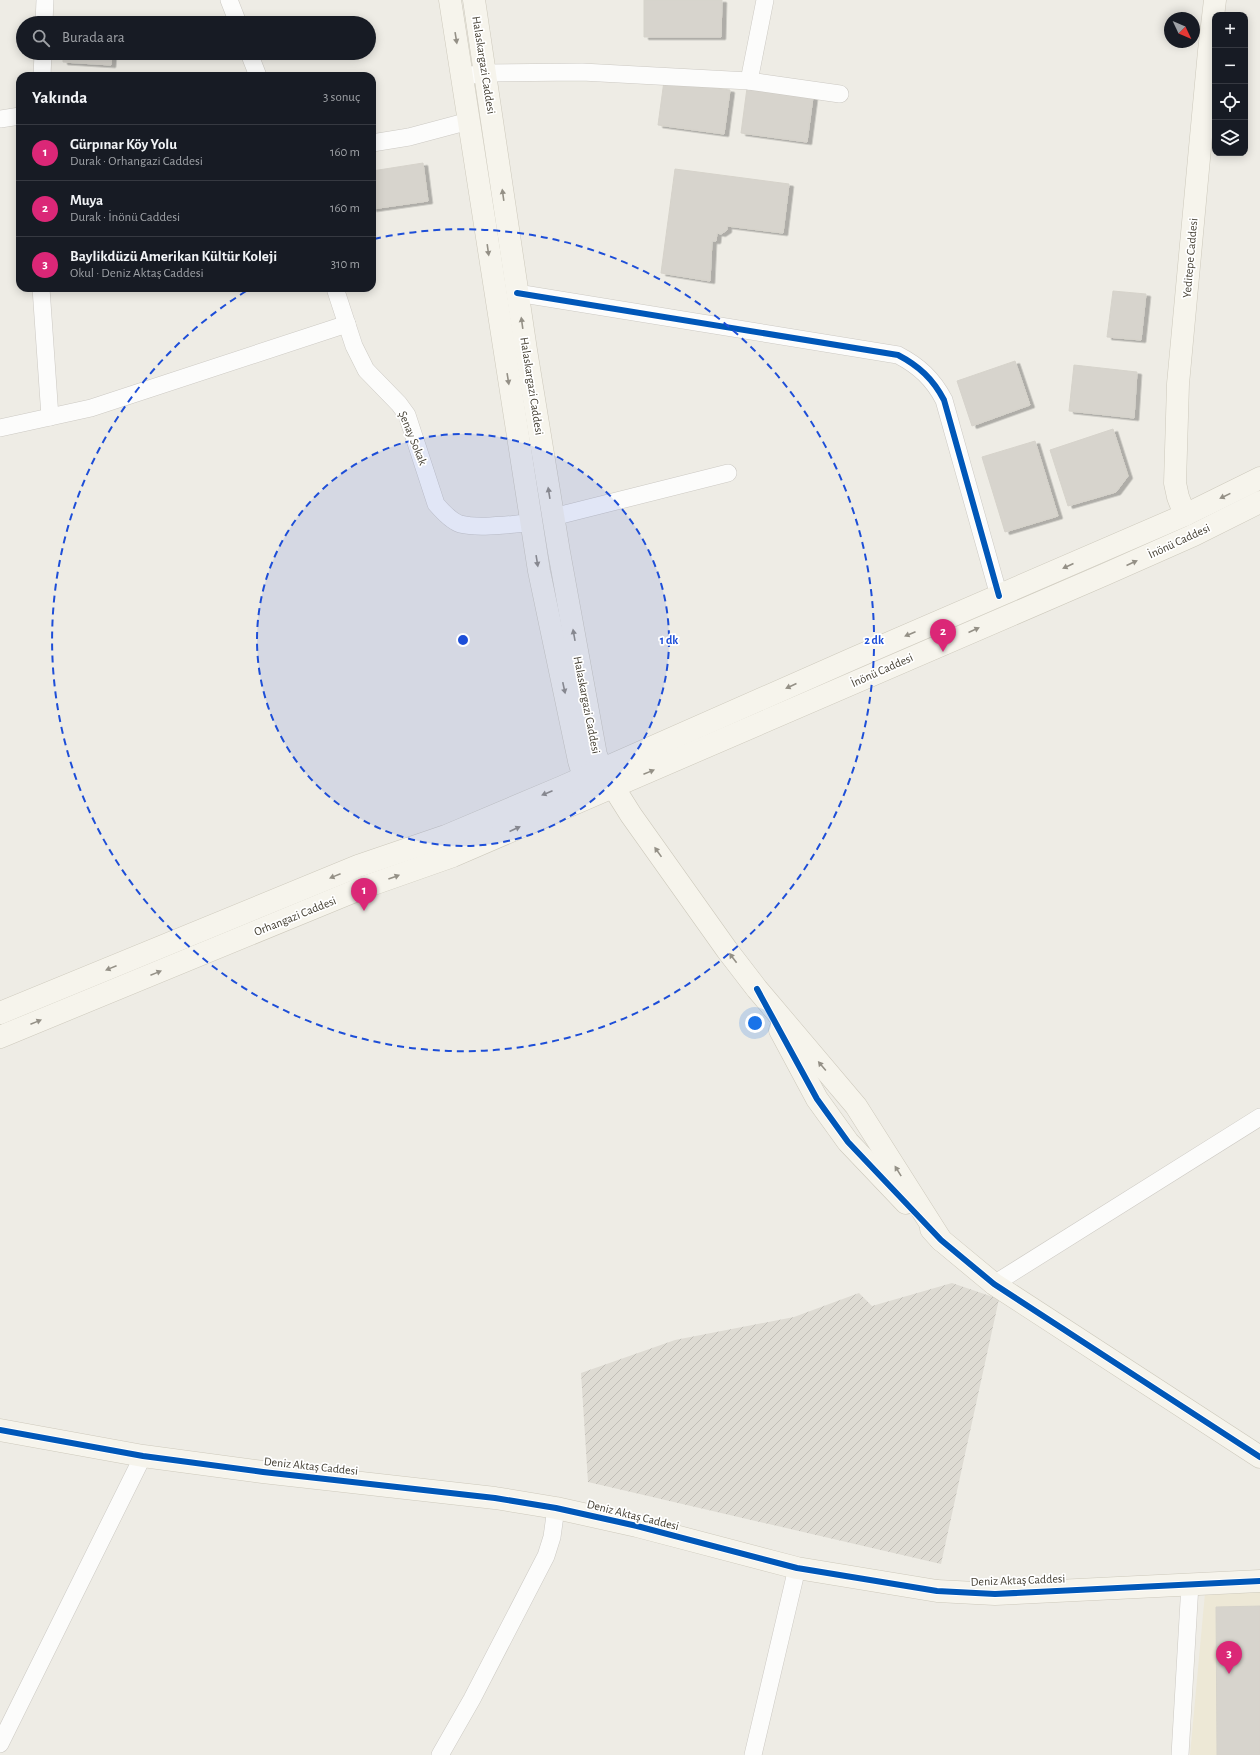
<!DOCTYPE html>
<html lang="tr">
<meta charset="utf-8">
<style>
body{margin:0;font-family:"Alegreya Sans",sans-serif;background:#20242c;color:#f1f3f6}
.controls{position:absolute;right:12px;top:12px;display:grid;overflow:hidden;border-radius:8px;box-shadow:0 2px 10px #0003}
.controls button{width:36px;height:36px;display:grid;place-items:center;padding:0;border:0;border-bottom:1px solid #363941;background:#171b24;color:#f1f3f6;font:20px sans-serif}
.compass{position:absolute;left:1164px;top:12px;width:36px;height:36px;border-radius:50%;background:#171b24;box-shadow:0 2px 10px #0003;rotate:134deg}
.you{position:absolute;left:755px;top:1023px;width:14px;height:14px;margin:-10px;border:3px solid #fff;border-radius:50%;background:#1a73e8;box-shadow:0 0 0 6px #1a73e833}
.badge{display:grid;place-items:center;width:26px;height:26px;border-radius:50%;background:#db2777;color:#fff;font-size:13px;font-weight:700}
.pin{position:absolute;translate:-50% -33px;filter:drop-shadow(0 1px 2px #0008)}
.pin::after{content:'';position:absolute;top:21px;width:14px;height:12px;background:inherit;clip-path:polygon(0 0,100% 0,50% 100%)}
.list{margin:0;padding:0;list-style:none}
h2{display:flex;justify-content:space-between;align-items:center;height:52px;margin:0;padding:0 16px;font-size:17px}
h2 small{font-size:13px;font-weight:400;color:#9ea1a6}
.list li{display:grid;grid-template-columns:26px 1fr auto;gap:12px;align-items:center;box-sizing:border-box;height:56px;padding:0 16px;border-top:1px solid #363941}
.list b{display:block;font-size:15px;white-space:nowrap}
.list p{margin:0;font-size:13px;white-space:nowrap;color:#9ea1a6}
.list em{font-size:13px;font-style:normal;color:#9ea1a6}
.icon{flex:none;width:22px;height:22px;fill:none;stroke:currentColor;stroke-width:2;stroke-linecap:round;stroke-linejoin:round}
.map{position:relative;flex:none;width:1260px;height:1755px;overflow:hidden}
.search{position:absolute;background:#171b24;box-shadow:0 2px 10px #0003;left:16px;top:16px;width:360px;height:44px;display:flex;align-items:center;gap:10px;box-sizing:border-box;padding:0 14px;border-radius:22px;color:#9ea1a6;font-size:15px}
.panel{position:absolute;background:#171b24;box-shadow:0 2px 10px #0003;left:16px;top:72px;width:360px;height:220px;border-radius:12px}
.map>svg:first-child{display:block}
.industrial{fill:url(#industrial-furrows)}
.education{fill:#ede8d6}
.building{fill:#d7d4cd;stroke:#d6d3cb;filter:url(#shadow)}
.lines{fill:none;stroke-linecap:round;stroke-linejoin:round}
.street-casing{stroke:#ccc9c3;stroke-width:18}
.secondary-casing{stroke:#cdc9bc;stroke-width:23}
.street{stroke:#fcfcfb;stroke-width:17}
.secondary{stroke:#f6f4ec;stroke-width:22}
.cycleway-casing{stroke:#fff;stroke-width:8}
.cycleway{stroke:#0057b8;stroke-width:6}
.oneway{fill:#949086}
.ring{fill:none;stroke:#1d4ed8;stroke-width:2;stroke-dasharray:7 5}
.labels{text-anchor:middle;stroke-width:3.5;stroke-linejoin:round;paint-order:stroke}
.street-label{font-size:12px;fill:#433e32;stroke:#fff}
.centre{fill:#1d4ed8;stroke:#fff;stroke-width:2}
.ring-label{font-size:12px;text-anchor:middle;font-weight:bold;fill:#1d4ed8;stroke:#fff;stroke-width:3.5;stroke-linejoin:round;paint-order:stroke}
</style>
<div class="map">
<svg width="1260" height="1755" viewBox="0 0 1260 1755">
<defs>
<pattern id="industrial-furrows" width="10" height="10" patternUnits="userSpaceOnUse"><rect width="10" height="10" fill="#dedbd3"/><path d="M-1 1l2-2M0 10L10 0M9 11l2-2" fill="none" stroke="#c0bdb6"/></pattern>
<filter id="shadow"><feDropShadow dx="4.5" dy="2.5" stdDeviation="0" flood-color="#0004"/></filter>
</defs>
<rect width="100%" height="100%" fill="#eeece5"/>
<polygon class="industrial" points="952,1283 999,1299 941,1564 588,1482 581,1373 675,1340 794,1317 859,1293 872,1306"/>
<polygon class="education" points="1260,1592 1260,1755 1190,1755 1205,1593"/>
<g class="building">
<polygon points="644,0 722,0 721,37 644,37"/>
<polygon points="63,53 112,53 111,65 63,62"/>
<polygon points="664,81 730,90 724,134 658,125"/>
<polygon points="747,88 813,97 807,142 741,133"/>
<polygon points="423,163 428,201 372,209 372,171"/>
<polygon points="675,169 789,184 783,233 727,226 727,230 721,234 717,233 716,241 712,241 710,281 661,273"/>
<polygon points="1113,291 1146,294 1141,340 1107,337"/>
<polygon points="1015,361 1030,405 972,426 957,381"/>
<polygon points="1074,365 1137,372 1134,418 1069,411"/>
<polygon points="1113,429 1128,476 1116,492 1068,506 1050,450"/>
<polygon points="1035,441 1058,516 1005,532 982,457"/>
<polygon points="1260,1606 1260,1755 1217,1755 1216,1607"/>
</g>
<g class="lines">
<g class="street-casing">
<g id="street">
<polyline points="229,0 238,23"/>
<polyline points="44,23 45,0"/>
<polyline points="249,53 258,76"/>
<polyline points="472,75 485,73 582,72 749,81 840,94"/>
<polyline points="42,76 43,53"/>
<polyline points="749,81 765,0"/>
<polyline points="0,119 20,116"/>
<polyline points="372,143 409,137 469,121"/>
<polyline points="41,288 50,417"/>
<path d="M335,288L354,346L366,370L399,404L407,415L436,504C442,511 451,521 460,524C480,529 510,524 531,523"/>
<path d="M517,293L898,355C919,366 933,379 944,400L999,596"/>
<polyline points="0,428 91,408 347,324"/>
<polyline points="553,517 728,473"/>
<polyline points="994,1284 1260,1117"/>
<polyline points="0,1744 143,1456"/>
<polyline points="440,1755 472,1699 546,1556 552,1537 556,1508"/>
<polyline points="753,1755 797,1568"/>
<polyline points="1180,1755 1190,1584"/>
</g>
</g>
<g class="secondary-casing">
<g id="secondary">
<polyline points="450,0 539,571 579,761 588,790"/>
<polyline points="474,0 526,350 559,552 596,755 602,769 631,815 727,950 757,989 856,1106 941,1240"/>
<polyline points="1185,515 1178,497 1175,483 1178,384 1209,51 1215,0"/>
<polyline points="0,1013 358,866 446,836 562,787 852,659 1185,515 1260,478"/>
<polyline points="780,1030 817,1099 848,1142 906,1203"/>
<polyline points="0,1037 362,888 453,856 1106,574 1194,535 1260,502"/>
<polyline points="931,1229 941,1240 994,1284 1260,1457"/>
<polyline points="0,1430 143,1456 263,1472 495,1498 556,1508 637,1526 797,1568 937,1591 995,1594 1260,1581"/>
</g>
</g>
<use href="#street" class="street"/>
<use href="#secondary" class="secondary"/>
<g class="cycleway-casing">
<g id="cycleway">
<path d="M517,293L898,355C919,366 933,379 944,400L999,596"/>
<polyline points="757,989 817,1099 848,1142 941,1240 994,1284 1260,1457"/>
<polyline points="0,1430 143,1456 263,1472 495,1498 556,1508 637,1526 797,1568 937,1591 995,1594 1260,1581"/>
</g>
</g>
<use href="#cycleway" class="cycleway"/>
</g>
<defs><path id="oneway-solid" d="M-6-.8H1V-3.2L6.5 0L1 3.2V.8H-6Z"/></defs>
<g class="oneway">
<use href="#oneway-solid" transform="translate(456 38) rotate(81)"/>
<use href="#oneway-solid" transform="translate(503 195) rotate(-98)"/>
<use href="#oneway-solid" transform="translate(488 250) rotate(82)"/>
<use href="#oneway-solid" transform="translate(522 323) rotate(-98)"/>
<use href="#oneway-solid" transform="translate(508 379) rotate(81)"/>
<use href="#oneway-solid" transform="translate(549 493) rotate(-99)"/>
<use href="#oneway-solid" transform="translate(1225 496) rotate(154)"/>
<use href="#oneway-solid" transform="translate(537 561) rotate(81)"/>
<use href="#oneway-solid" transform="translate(1132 563) rotate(-24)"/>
<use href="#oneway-solid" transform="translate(1068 566) rotate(156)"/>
<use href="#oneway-solid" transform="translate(974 630) rotate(-24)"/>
<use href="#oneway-solid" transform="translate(910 634) rotate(157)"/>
<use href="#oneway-solid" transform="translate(574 635) rotate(-100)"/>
<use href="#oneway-solid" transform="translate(791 686) rotate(156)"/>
<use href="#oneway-solid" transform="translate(564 688) rotate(78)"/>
<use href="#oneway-solid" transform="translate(649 772) rotate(-22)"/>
<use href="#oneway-solid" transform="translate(547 793) rotate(157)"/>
<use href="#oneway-solid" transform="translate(515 829) rotate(-24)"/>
<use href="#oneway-solid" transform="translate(658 852) rotate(-125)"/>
<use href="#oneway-solid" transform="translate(335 876) rotate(158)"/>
<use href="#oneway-solid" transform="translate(394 877) rotate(-20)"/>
<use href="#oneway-solid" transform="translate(733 958) rotate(-127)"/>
<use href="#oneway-solid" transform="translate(111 968) rotate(158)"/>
<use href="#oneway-solid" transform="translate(156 973) rotate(-22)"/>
<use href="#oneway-solid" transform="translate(36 1022) rotate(-22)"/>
<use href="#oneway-solid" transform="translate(822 1066) rotate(-130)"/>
<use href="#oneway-solid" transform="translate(898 1171) rotate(-122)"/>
</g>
<circle cx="463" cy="640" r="206" fill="#1d4ed8" fill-opacity=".12"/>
<g class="ring">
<circle cx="463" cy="640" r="206"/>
<path d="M374 239A411 411 0 1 1 248 290"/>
</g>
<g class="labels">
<g class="street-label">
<text transform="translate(484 65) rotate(81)" y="4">Halaskargazi Caddesi</text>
<text transform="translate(1190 258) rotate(-85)" y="4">Yeditepe Caddesi</text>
<text transform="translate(532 386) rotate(81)" y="4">Halaskargazi Caddesi</text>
<text transform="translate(413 438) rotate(68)" y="4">Şenay Sokak</text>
<text transform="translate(1179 541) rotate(-25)" y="4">İnönü Caddesi</text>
<text transform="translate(882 670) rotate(-24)" y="4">İnönü Caddesi</text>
<text transform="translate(587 705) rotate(79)" y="4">Halaskargazi Caddesi</text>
<text transform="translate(295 916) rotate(-22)" y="4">Orhangazi Caddesi</text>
<text transform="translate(311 1466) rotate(6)" y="4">Deniz Aktaş Caddesi</text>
<text transform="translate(633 1515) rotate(14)" y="4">Deniz Aktaş Caddesi</text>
<text transform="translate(1018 1580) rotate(-2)" y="4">Deniz Aktaş Caddesi</text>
</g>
</g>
<circle cx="463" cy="640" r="6" class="centre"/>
<g class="ring-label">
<text x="669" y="644">1 dk</text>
<text x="874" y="644">2 dk</text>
</g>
</svg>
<div class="controls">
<button>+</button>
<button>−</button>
<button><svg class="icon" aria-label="locate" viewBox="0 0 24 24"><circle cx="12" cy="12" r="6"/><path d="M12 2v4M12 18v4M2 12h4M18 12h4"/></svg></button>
<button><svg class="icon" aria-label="layers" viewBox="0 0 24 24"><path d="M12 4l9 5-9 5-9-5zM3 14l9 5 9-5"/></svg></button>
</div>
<svg class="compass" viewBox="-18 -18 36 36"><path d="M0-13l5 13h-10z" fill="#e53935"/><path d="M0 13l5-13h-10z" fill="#9ea1a6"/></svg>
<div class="you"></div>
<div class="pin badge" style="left:364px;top:911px">1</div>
<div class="pin badge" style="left:943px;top:652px">2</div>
<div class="pin badge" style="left:1229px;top:1674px">3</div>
<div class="search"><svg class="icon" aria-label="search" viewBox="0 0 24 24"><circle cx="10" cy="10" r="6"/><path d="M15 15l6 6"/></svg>Burada ara</div>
<section class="panel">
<h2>Yakında<small>3 sonuç</small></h2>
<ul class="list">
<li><span class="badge">1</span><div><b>Gürpınar Köy Yolu</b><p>Durak · Orhangazi Caddesi</p></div><em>160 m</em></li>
<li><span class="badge">2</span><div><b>Muya</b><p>Durak · İnönü Caddesi</p></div><em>160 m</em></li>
<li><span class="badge">3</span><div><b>Baylikdüzü Amerikan Kültür Koleji</b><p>Okul · Deniz Aktaş Caddesi</p></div><em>310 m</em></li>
</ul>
</section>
</div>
